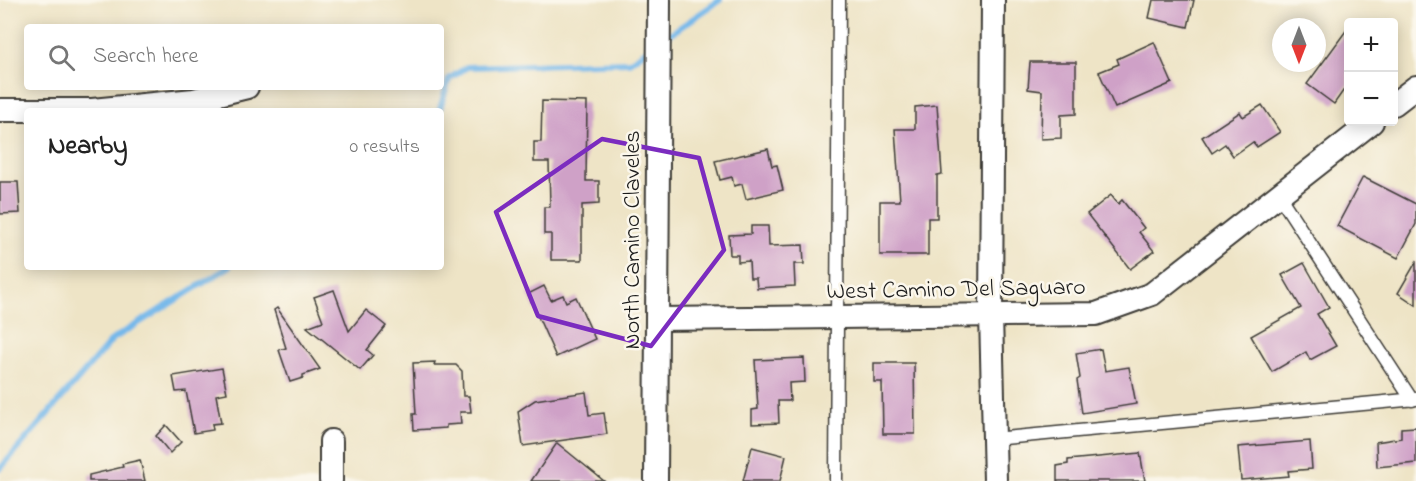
<!DOCTYPE html>
<meta charset="utf-8">
<style>
body{margin:0;font-family:"Indie Flower",sans-serif;background:#f2f2f2;color:#222}
.controls{position:absolute;right:18px;top:18px;display:grid;overflow:hidden;border-radius:6px;box-shadow:0 3px 15px #0003}
.controls button{width:54px;height:54px;display:grid;place-items:center;padding:0;border:0;border-bottom:2px solid #e0e0e0;background:#fff;color:#222;font:30px sans-serif}
.compass{position:absolute;left:1272px;top:18px;width:54px;height:54px;border-radius:50%;background:#fff;box-shadow:0 3px 15px #0003;rotate:180deg}
.list{margin:0;padding:0;list-style:none}
h2{display:flex;justify-content:space-between;align-items:center;height:78px;margin:0;padding:0 24px;font-size:26px}
h2 small{font-size:20px;font-weight:400;color:#767676}
.icon{flex:none;width:33px;height:33px;fill:none;stroke:currentColor;stroke-width:2;stroke-linecap:round;stroke-linejoin:round}
.map{position:relative;flex:none;width:1416px;height:481px;overflow:hidden}
.search{position:absolute;background:#fff;box-shadow:0 3px 15px #0003;left:24px;top:24px;width:420px;height:66px;display:flex;align-items:center;gap:15px;box-sizing:border-box;padding:0 21px;border-radius:6px;color:#767676;font-size:22px}
.panel{position:absolute;background:#fff;box-shadow:0 3px 15px #0003;left:24px;top:108px;width:420px;height:162px;border-radius:6px}
.map>svg:first-child{display:block}
.lines{fill:none;stroke-linecap:round;stroke-linejoin:round}
.stream{stroke:#74b8ea;stroke-width:6}
.building{fill:#cfa1c7}
.lane-casing{stroke:#3c3a36;stroke-width:15}
.street-casing{stroke:#3c3a36;stroke-width:26}
.lane{stroke:#fff;stroke-width:12}
.street{stroke:#fff;stroke-width:22}
.marked{fill:none;stroke:#7b2cbf;stroke-width:4.5;stroke-linejoin:round}
.labels{text-anchor:middle;stroke-width:5;stroke-linejoin:round;paint-order:stroke}
.street-label{font-size:24px;fill:#1c1c1c;stroke:#fbf7ec}
</style>
<div class="map">
<svg width="1416" height="481" viewBox="0 0 1416 481">
<rect width="100%" height="100%" fill="#fbf7ec"/>
<filter id="ink" filterUnits="userSpaceOnUse"><feTurbulence type="fractalNoise" baseFrequency=".0167" numOctaves="2"/><feDisplacementMap in="SourceGraphic" scale="12" xChannelSelector="R" yChannelSelector="G"/><feConvolveMatrix kernelMatrix="1 2 1 2 8 2 1 2 1" color-interpolation-filters="sRGB"/></filter>
<filter id="wash" filterUnits="userSpaceOnUse"><feTurbulence type="fractalNoise" baseFrequency=".008" numOctaves="4" result="noise"/><feDisplacementMap in="SourceGraphic" scale="24" xChannelSelector="R" yChannelSelector="G"/><feGaussianBlur stdDeviation="1.35" result="paint"/><feColorMatrix in="noise" values="0 0 0 0 0 0 0 0 0 0 0 0 0 0 0 0 0 1.4 0 .05"/><feComposite in="paint" operator="in"/></filter>
<g filter="url(#wash)">
<rect width="100%" height="100%" fill="#eee4c6"/>
<g class="lines">
<g class="stream">
<polyline points="663,39 720,0"/>
<polyline points="439,111 449,79 467,67 629,62 653,46"/>
<polyline points="0,469 113,339 229,267"/>
</g>
</g>
<g id="blocks">
<g class="building">
<polygon points="1153,0 1194,0 1188,27 1149,18"/>
<polygon points="1348,28 1348,84 1334,104 1307,84"/>
<polygon points="1154,42 1172,83 1115,108 1099,72 1119,64 1117,59"/>
<polygon points="1030,62 1076,62 1076,114 1061,115 1061,138 1041,139 1042,91 1028,89"/>
<polygon points="542,101 587,102 586,181 599,181 599,204 582,205 582,260 551,260 551,234 544,234 544,207 550,207 549,162 534,162 534,142 541,142"/>
<polygon points="937,105 942,174 937,175 937,218 928,218 928,255 880,255 880,201 900,201 895,129 915,129 915,107"/>
<polygon points="1262,105 1280,132 1257,147 1253,142 1233,156 1225,144 1212,153 1202,137 1240,112 1243,117"/>
<polygon points="768,149 772,166 777,165 783,190 746,199 742,184 734,186 732,177 720,180 715,161"/>
<polygon points="1363,177 1416,204 1416,224 1398,258 1337,226"/>
<polygon points="0,182 18,182 20,213 0,214"/>
<polygon points="1111,195 1118,204 1122,200 1144,228 1139,232 1154,251 1130,269 1087,214"/>
<polygon points="751,226 768,226 769,246 803,245 804,264 794,264 795,286 757,288 756,278 750,278 749,261 738,262 738,255 730,255 729,235 751,234"/>
<polygon points="1416,262 1416,305 1398,293"/>
<polygon points="1304,263 1329,307 1317,314 1336,346 1310,360 1306,352 1272,372 1251,336 1301,308 1282,275"/>
<polygon points="544,286 551,300 563,295 566,302 576,297 595,339 556,357 528,294"/>
<polygon points="334,290 349,331 366,310 386,326 367,350 373,355 360,370 307,327 323,321 314,297"/>
<polygon points="277,308 320,369 303,375 303,378 290,382 279,350 286,348 274,310"/>
<polygon points="1101,349 1105,371 1129,367 1136,404 1082,413 1077,380 1080,378 1076,353"/>
<polygon points="804,358 805,382 789,383 790,401 778,401 779,423 752,424 752,410 758,409 755,360"/>
<polygon points="435,362 434,365 456,365 462,371 463,396 469,396 471,412 460,412 461,424 446,425 446,428 414,430 413,414 416,414 413,363"/>
<polygon points="874,363 914,363 915,434 883,434 882,382 874,382"/>
<polygon points="222,368 227,393 216,395 221,423 212,424 213,430 194,433 186,391 176,392 173,376"/>
<polygon points="586,392 589,415 604,413 607,434 523,446 518,411 535,400"/>
<polygon points="166,425 181,442 170,453 156,436"/>
<polygon points="1416,427 1416,463 1377,467 1376,442 1401,438 1401,428"/>
<polygon points="1310,441 1312,469 1288,471 1289,476 1241,480 1238,447"/>
<polygon points="557,443 604,481 531,481"/>
<polygon points="752,447 786,456 780,481 743,481"/>
<polygon points="1140,453 1145,481 1057,481 1057,466 1068,464 1068,460"/>
<polygon points="140,460 145,481 89,481 89,475 123,467 122,464"/>
</g>
</g>
</g>
<g filter="url(#ink)">
<use href="#blocks" fill-opacity="0" stroke="#3c3a36" stroke-width="1.5"/>
<g class="lines">
<g class="lane-casing">
<g id="lane">
<polyline points="1278,194 1412,400"/>
<polyline points="994,439 1416,399"/>
<polyline points="836,481 839,0"/>
</g>
</g>
<g class="street-casing">
<g id="street">
<polyline points="993,0 991,314 995,481"/>
<polyline points="1394,104 1416,87"/>
<polyline points="0,110 92,110 194,100 247,87"/>
<polyline points="658,319 1096,314 1152,294 1372,122"/>
<polyline points="331,481 331,441"/>
<polyline points="656,481 659,0"/>
</g>
</g>
<use href="#lane" class="lane"/>
<use href="#street" class="street"/>
</g>
</g>
<path class="marked" d="M602,139L699,158L724,250L651,346L538,316L496,212Z"/>
<g class="labels">
<g class="street-label">
<text transform="translate(631 240) rotate(-90)" y="8">North Camino Claveles</text>
<text transform="translate(956 288) rotate(-1)" y="8">West Camino Del Saguaro</text>
</g>
</g>
</svg>
<div class="controls">
<button>+</button>
<button>−</button>
</div>
<svg class="compass" viewBox="-18 -18 36 36"><path d="M0-13l5 13h-10z" fill="#e53935"/><path d="M0 13l5-13h-10z" fill="#767676"/></svg>
<div class="search"><svg class="icon" aria-label="search" viewBox="0 0 24 24"><circle cx="10" cy="10" r="6"/><path d="M15 15l6 6"/></svg>Search here</div>
<section class="panel">
<h2>Nearby<small>0 results</small></h2>
<ul class="list">
</ul>
</section>
</div>
